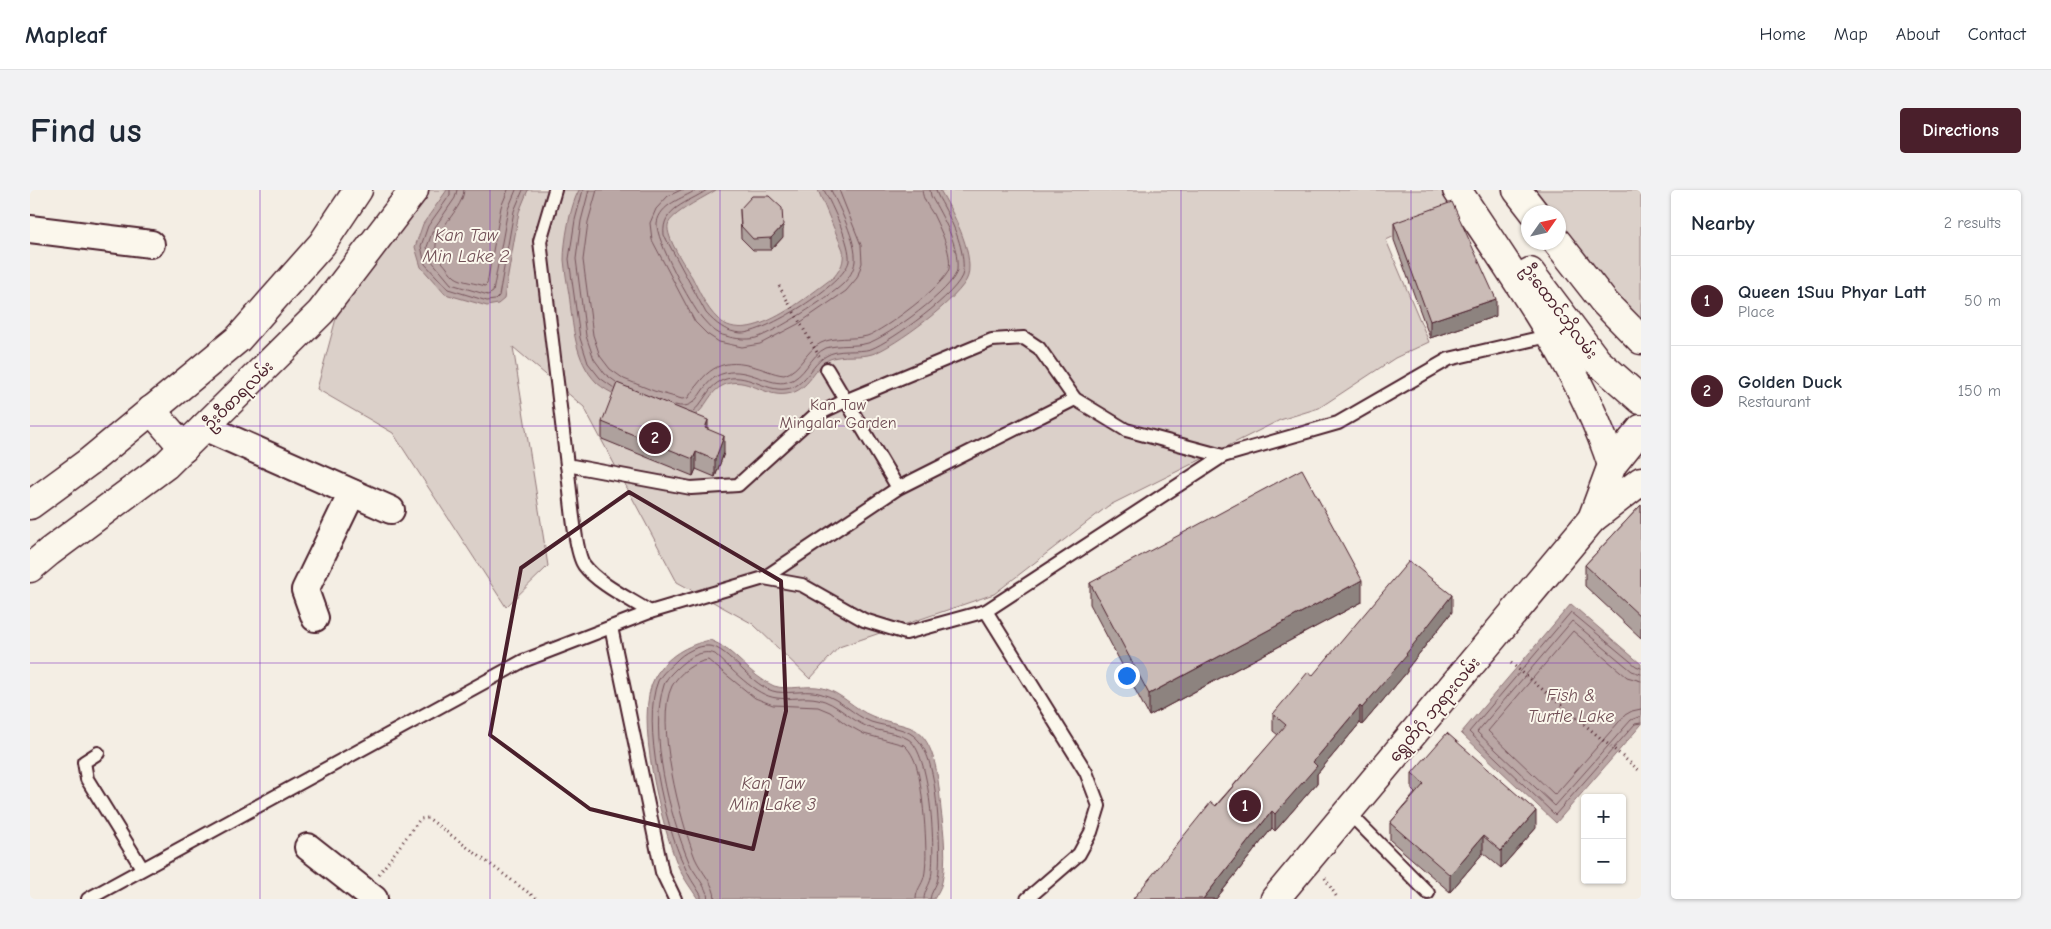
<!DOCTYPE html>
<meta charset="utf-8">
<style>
body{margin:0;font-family:"Comic Neue","Noto Sans Myanmar",sans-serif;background:#f2f2f3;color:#1f2937}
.controls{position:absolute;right:15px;bottom:15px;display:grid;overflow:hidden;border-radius:5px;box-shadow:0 1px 4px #0004}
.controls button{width:45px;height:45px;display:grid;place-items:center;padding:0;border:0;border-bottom:1px solid #e0e1e3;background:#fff;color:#1f2937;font:25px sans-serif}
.compass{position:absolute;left:1491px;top:15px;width:45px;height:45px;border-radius:50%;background:#fff;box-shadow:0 1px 4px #0004;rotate:56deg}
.you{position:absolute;left:1096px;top:485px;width:18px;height:18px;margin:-12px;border:4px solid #fff;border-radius:50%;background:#1a73e8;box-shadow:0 0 0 8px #1a73e833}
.badge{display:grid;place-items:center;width:32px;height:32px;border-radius:50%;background:#4a1f2b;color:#fff;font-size:16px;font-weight:700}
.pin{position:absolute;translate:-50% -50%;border:2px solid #fff;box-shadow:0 1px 5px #0006}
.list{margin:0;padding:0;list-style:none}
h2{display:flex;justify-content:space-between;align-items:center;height:65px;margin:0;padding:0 20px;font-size:21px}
h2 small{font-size:16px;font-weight:400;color:#747a83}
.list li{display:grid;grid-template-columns:32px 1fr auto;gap:15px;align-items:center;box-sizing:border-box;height:90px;padding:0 20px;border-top:1px solid #e0e1e3}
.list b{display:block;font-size:19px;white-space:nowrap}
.list p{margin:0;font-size:16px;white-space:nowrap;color:#747a83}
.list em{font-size:16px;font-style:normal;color:#747a83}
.map{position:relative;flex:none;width:1611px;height:709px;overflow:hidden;border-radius:5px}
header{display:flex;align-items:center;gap:30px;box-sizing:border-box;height:70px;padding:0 25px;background:#fff;border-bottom:1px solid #e0e1e3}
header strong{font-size:24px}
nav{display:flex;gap:28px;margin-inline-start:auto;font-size:18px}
.intro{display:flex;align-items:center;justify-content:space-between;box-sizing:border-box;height:120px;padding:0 30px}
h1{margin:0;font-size:35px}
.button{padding:12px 22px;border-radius:5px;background:#4a1f2b;color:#fff;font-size:18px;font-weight:700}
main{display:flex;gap:30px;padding:0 30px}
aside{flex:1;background:#fff;border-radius:5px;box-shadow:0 1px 4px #0004}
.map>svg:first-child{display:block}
.green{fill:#dbd0c9;stroke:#92787a}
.water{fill:#baa7a5;stroke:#8d7174}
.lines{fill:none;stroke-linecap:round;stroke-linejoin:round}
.shore{stroke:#77555c;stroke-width:1}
.service-casing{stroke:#4a1f2b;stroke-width:16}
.minor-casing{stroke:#4a1f2b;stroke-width:30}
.primary-casing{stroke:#4a1f2b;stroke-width:31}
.path{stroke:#4a1f2b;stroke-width:3;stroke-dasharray:1 4;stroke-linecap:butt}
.service{stroke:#fbf7ec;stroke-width:12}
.minor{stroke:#fbf7ec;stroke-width:26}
.primary{stroke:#fbf7ec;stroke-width:28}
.wall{fill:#aea19d;stroke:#4a1f2b}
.shaded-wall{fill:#8d837f;stroke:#4a1f2b}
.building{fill:#cabbb6;stroke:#4a1f2b}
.marked{fill:none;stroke:#4a1f2b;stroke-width:4;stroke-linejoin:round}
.grid{fill:none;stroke:#7b2cbf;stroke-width:1;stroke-opacity:0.55}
.labels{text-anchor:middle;stroke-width:4;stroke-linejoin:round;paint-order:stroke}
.street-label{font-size:16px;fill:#4a1f2b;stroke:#fbf7ec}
.park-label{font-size:16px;fill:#6e4b52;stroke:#fbf7ec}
.water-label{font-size:18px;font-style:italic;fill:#714f56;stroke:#fbf7ec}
</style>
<header>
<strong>Mapleaf</strong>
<nav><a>Home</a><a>Map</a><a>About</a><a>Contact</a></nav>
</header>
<div class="intro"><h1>Find us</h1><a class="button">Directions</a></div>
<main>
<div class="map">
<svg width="1611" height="709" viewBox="0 0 1611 709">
<rect width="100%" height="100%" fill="#f4eee4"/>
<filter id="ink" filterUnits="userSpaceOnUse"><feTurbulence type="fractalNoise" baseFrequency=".02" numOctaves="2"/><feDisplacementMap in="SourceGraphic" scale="10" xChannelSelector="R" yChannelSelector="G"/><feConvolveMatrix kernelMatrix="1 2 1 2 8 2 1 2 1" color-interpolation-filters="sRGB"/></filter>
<g filter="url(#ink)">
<g class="green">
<polygon points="398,0 1413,0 1424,19 1356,50 1399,152 1365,168 1289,218 1250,230 1078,316 964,404 809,457 780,489 723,434 647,392 554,217 483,157 518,376 476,417 363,243 287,199 311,110"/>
<polygon points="1506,0 1611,0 1611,129 1599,125 1529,30 1528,22 1523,22"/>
</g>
<g class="water">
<polygon points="417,0 498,0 489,22 474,109 468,114 457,116 415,104 391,77 385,57 393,34"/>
<path d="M549,0H686C675,7 640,24 638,35C636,48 655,76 662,87C669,101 676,118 688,129C720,158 778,105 804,87C812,77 814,72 813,60L788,0H910C922,21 944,61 938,86C933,106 863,158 842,164C829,168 813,164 800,169C785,175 780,201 757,204C735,208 716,185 694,195C679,201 677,218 663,227C634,219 590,213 567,193C544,170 543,134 539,104C537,93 535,81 534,70C534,52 540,16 549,0Z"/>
<polygon points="1541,414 1611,474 1611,535 1526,633 1431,543"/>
<path d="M680,450C705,459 719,486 744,496C759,501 777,494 793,498C812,503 824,519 842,526C854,532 869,533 882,538C907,549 909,597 911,620C914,642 917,670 912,692C911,698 907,704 904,709H668C661,698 653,688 648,676C632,637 603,525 625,487C637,466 657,455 680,450Z"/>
</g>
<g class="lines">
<g class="shore">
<polyline points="420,0 420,5 398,36 391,56 395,74 418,99 457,111 465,110 469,106 484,21 493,0"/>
<polyline points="427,0 425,8 403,40 397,57 401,70 421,94 458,105 463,102 478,19 486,0"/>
<path d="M434,0C433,24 390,48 412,72C416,76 420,83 425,87C432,92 446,93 455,96L457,94L471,17L478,0"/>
<polyline points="553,0 545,30 539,69 550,148 558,173 570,188 584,198"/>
<polyline points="559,0 551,31 546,69 556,146 564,169 575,184 586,192"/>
<path d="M567,0L558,32L553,70L563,145L570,166L580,179L594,189L624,201L652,209L658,208C674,183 688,167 721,176C732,178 743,184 754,185C771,180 776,160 791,153C805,146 822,150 837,146C853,141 916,94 919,79C922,62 910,39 903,24C898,16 893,10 892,0"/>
<polyline points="651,0 638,6 626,19 620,33 622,50 665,132 677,144 689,152 712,157 730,154 768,134 816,101 827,88 832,73 831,55 809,0"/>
<path d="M666,0C652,9 630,14 627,33C625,49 661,115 672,128C679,136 686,144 696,146C705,149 717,150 726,148C745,142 798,108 813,94C819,88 824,80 825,71C827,52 809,17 801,0"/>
<path d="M677,0C658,13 631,18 634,45L676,123C686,134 696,142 711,143C734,144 815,94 819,71C821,54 802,16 794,0"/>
<path d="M645,215C672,223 668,189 695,183C718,177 740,197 757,192C775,188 780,165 796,158C809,154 825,157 838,153C856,148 925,98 927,80C929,54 913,28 901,6L900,0"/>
<path d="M662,222C675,213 677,196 693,190C717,181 734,202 756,199C775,197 781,175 796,166C808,158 827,163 841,159C860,152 931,102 933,82C935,60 924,36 914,17C911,11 907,6 906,0"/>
<polyline points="1611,478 1606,476 1541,422 1439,542 1525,625 1605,534 1611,533"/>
<polyline points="1611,484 1602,481 1542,431 1447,542 1525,616 1601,530 1611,526"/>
<polyline points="1611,491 1597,487 1543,441 1458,541 1525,605 1595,525 1602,521 1611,519"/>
<path d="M671,709V705C665,695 658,686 654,675C635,636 611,531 628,491C632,483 640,477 646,471C653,463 668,455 679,456C699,457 721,498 747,502C762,504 778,499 792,504C811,509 823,525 841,532C856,537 879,537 889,551C895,559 899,569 901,579C907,599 913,673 907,692C905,698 901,702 900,709"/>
<path d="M678,709C677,696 664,684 659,672C640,627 618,542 634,495C636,488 643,482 648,477C658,468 672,459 685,464C701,478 725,506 747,508C760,510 775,506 788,509C807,513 820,530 838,537C850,542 866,542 878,549C901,562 906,663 901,688C900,695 894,701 894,709"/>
<path d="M685,709C685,694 671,682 665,668C651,632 624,531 642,496C649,483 664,472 678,470L725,508L743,515L788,517L800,522L816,534L834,544L874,555C882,562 886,573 888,582C893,603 899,668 894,687C892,695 886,700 886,709"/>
</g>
<g class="service-casing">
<g id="service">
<polyline points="525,0 510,51 537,275 661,298 708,295 784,226 815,211 962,150 994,148 1009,158 1045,209 1096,240 1193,266 1308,233 1419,169 1522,145"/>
<polyline points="797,179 868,298"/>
<path d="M537,275C540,294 544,362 554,375C568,394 600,409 620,422"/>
<polyline points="734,388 868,298 1045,209"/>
<polyline points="956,421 1056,582 1069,616 1061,642 1049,664 997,709"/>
<polyline points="581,437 632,682 645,709"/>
<polyline points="68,563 54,572 57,589 112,678"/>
<polyline points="1318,622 1398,703"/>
<polyline points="58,709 493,471 620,422 734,388 772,395 834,430 876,443 956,421 1193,266"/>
</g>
</g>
<g class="minor-casing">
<g id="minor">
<polyline points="0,39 121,54"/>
<polyline points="174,237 361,320"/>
<polyline points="285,428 275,400 322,303"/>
<polyline points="278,657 344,709"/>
</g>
</g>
<g class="primary-casing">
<g id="primary">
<path d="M1427,0C1483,85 1551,178 1582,275"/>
<polyline points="1487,0 1504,22"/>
<polyline points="1527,52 1574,112 1611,150"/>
<polyline points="1500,82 1567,171 1611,210"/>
<polyline points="121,220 154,258"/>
<polyline points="0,315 60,271 208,149 292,54 328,0"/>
<polyline points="1562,329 1582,275 1611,239"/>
<polyline points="0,378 19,362 136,275 291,122 384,0"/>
<polyline points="1245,709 1562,329 1611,291"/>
</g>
</g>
<g class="path">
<polyline points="749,96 789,166"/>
<polyline points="1481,473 1611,582"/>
<polyline points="349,684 390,629 398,628 507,709"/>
<polyline points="1295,688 1308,709"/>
</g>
<use href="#service" class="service"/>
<use href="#minor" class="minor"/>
<use href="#primary" class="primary"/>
</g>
<g class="wall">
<polygon points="710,19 753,47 741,60 723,60 711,48"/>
<polygon points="1364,33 1466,126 1400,148 1364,50"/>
<polygon points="572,232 678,239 694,263 685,287 666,279 663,286 572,249"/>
<polygon points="1611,315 1611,448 1555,396 1555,375"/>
<polygon points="1060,393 1332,412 1119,526 1060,414"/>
<polygon points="1422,422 1377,479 1377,482 1332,535 1330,533 1287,584 1287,593 1245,641 1242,638 1186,709 1103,709 1248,545 1243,541 1243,524 1283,485"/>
<polygon points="1382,583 1506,638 1471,678 1453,663 1420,702 1360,650 1360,633 1385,603 1382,600"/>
</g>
<g class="shaded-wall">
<polygon points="753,35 753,47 741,60 741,48"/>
<polygon points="1466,109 1466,126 1400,148 1400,131"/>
<polygon points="678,230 678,247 675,238"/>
<polygon points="694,246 694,263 685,287 685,270"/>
<polygon points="666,262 666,279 663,286 663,269"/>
<polygon points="1332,390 1332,412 1119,526 1119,504"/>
<polygon points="1422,405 1422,422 1377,479 1377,482 1332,535 1332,518"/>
<polygon points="1330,516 1330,533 1287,584 1287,593 1245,641 1245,624 1283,572"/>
<polygon points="1242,621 1242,638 1186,709 1173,709"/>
<polygon points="1506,621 1506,638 1471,678 1471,661"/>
<polygon points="1453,646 1453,663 1420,702 1420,685"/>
</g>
<g class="building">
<polygon points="722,6 739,6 752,18 753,35 741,48 723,49 711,36 710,19"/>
<polygon points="1422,12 1466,109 1400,131 1364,33"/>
<polygon points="587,193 678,230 675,238 694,246 685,270 666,262 663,269 572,232"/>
<polygon points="1272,279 1332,390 1119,504 1060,393"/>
<polygon points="1611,315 1611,427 1555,375"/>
<polygon points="1379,371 1422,405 1376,464 1377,465 1332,518 1330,516 1283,572 1287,576 1245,624 1242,621 1173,709 1103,709 1181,612 1186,616 1256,535 1243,524 1278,482 1283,485"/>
<polygon points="1417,543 1506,621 1471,661 1453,646 1420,685 1360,633 1394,594 1382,583"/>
</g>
</g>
<path class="marked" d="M599,302L751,391L756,521L723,659L560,619L460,545L491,378Z"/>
<path class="grid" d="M230,0V709M460,0V709M690,0V709M921,0V709M1151,0V709M1381,0V709M0,236H1611M0,473H1611"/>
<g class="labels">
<g class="street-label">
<text transform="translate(1530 121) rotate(53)" y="6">ဦးထောင်ဘိုလမ်း</text>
<text transform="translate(208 205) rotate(-45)" y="6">ဦးဝီစာရလမ်း</text>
<text transform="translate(1404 519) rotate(-50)" y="6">ရွှေတိဂုံ ဘုရားလမ်း</text>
</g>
<g class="park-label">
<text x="808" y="220">Kan Taw<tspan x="808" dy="18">Mingalar Garden</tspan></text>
</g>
<g class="water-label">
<text x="436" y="51">Kan Taw<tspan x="436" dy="21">Min Lake 2</tspan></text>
<text x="1541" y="511">Fish &amp;<tspan x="1541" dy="21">Turtle Lake</tspan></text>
<text x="743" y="599">Kan Taw<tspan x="743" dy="21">Min Lake 3</tspan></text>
</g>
</g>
</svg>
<div class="controls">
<button>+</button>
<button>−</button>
</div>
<svg class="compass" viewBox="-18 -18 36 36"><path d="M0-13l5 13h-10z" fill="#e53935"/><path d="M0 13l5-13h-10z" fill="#747a83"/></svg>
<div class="you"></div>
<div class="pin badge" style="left:1215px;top:616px">1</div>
<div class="pin badge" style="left:625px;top:248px">2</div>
</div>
<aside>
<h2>Nearby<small>2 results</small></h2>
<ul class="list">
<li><span class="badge">1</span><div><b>Queen 1Suu Phyar Latt</b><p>Place</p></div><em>50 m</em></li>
<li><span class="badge">2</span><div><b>Golden Duck</b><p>Restaurant</p></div><em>150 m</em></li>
</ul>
</aside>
</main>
